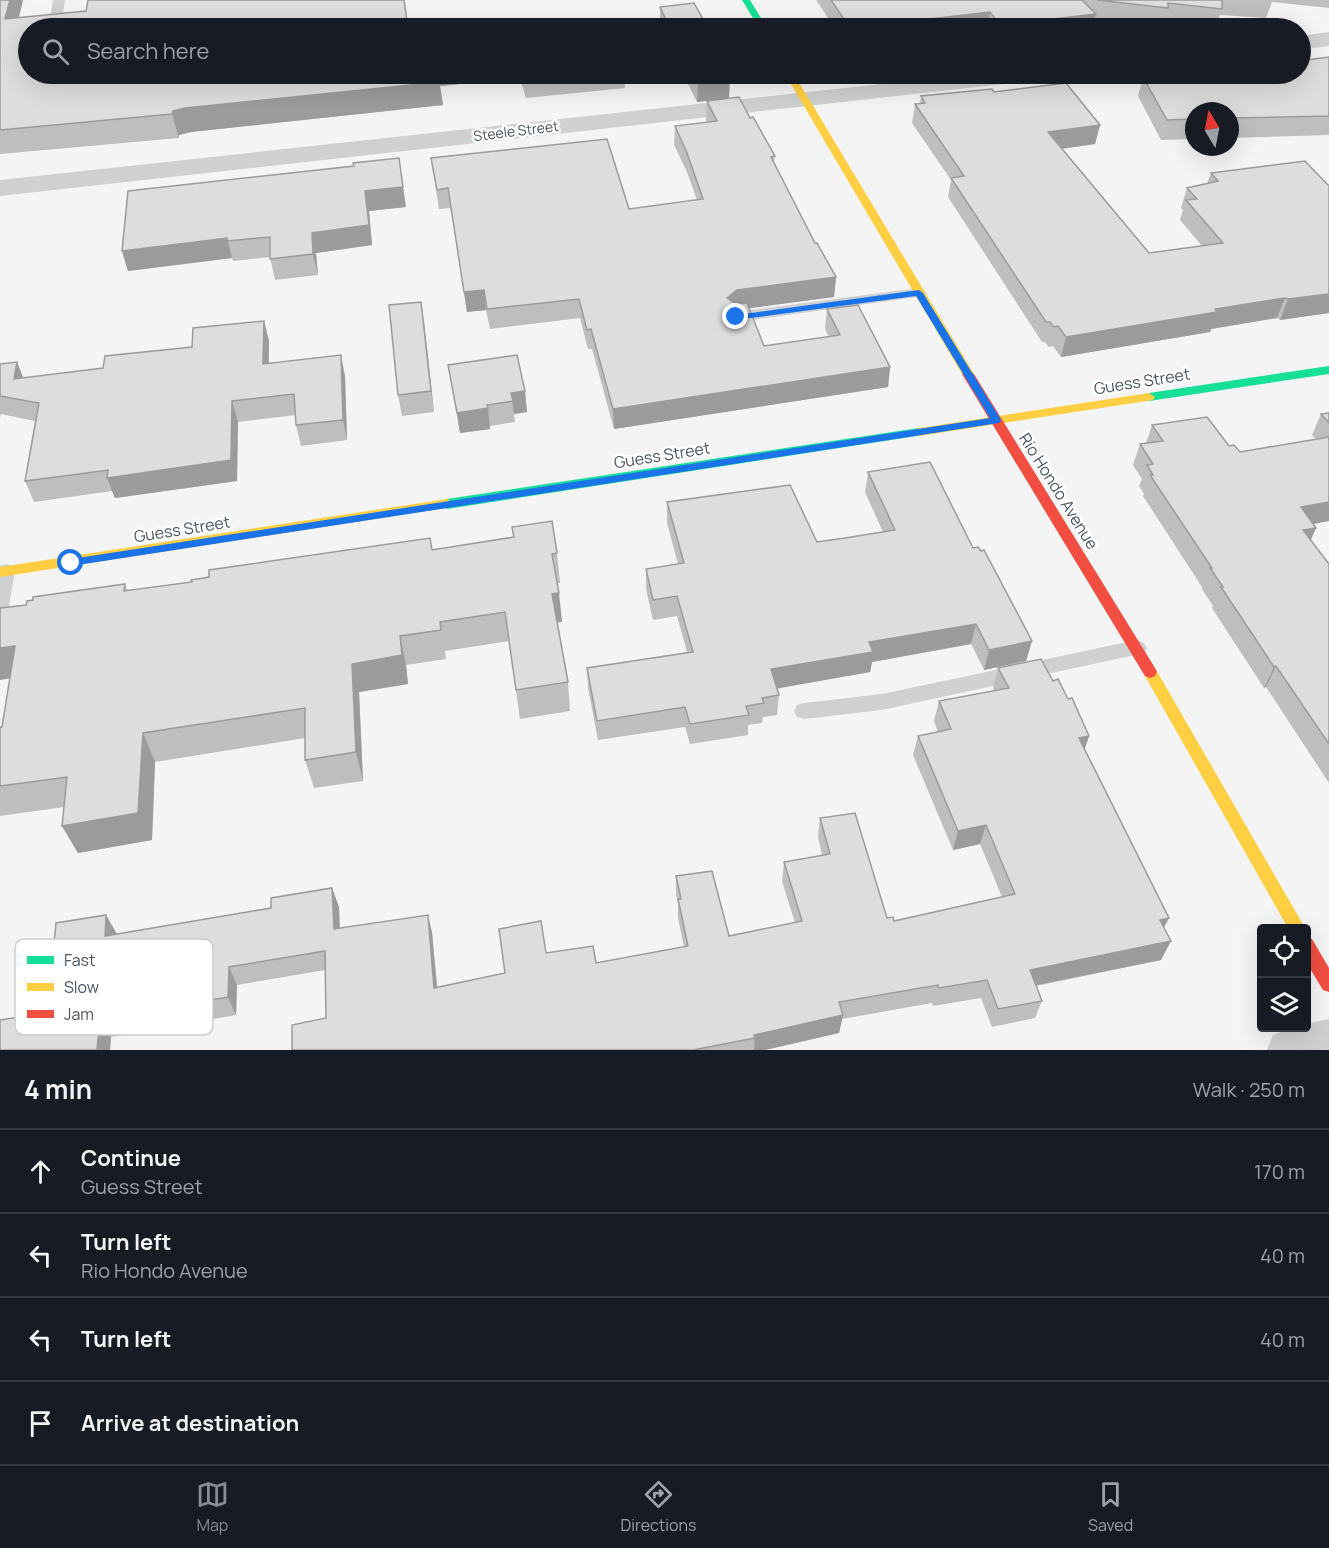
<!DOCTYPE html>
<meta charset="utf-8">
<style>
body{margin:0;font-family:Manrope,sans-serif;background:#20242c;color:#f1f3f6}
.controls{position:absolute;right:18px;bottom:18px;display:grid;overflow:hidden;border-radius:6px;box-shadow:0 6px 24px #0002}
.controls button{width:54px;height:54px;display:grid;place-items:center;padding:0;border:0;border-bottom:2px solid #363941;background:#171b24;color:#f1f3f6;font:30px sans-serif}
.compass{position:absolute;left:1185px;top:102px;width:54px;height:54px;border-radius:50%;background:#171b24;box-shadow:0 6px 24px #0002;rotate:350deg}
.stop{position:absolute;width:18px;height:18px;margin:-14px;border:4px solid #1a73e8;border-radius:50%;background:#fff}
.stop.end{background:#1a73e8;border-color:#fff;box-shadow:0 2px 6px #0008}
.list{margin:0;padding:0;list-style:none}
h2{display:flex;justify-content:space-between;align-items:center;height:78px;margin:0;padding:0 24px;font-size:26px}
h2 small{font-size:20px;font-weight:400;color:#9ea1a6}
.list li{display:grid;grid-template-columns:39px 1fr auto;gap:18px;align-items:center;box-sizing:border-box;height:84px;padding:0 24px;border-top:2px solid #363941}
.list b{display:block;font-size:22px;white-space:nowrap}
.list p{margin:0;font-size:20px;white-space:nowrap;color:#9ea1a6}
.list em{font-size:20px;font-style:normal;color:#9ea1a6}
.icon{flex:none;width:33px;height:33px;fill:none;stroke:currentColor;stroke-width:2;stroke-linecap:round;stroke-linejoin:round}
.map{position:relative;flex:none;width:1329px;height:1050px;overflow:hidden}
.search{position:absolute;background:#171b24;box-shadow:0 6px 24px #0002;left:18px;right:18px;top:18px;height:66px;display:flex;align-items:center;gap:15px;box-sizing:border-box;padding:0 21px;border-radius:33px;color:#9ea1a6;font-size:22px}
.sheet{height:414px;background:#171b24}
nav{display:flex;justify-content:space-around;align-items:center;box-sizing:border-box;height:84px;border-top:2px solid #363941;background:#171b24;font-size:16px;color:#9ea1a6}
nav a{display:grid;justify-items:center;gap:3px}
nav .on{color:#868d94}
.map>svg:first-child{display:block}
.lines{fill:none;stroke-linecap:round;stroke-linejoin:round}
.lane{fill:#ced0d2;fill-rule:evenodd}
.street{fill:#ced0d2;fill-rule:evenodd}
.fast{fill:#16e098;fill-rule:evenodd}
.slow{fill:#ffcf43;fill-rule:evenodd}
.jam{fill:#f24e42;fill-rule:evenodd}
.wall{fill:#bebebf}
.shaded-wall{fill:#9b9b9b}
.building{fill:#ddddde;stroke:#9b9b9b;stroke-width:1.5}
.route{fill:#1a73e8}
.labels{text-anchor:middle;stroke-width:5;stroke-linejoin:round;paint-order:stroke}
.far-street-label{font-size:14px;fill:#4a5661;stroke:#fff}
.street-label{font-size:16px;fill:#4a5661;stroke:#fff}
.key{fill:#fff;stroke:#c9ccd0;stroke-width:1.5}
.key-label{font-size:16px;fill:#4a5661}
</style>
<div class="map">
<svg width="1329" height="1050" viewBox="0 0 1329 1050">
<rect width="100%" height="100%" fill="#f4f4f4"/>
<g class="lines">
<g class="lane">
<polygon points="53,0 65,0 61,25 55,28 49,25"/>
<polygon points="919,288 927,293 924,296 736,322 728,317 736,312"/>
<polygon points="6,564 13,566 15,571 9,606 7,611 0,613 0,566"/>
<polygon points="1137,640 1144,643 1147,648 1144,653 882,710 804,719 797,717 794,711 797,705 804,703 882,694"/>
</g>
<g class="street">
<polygon points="1329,32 1329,46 1300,50 1300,36"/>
<polygon points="974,74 1043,74 1040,79 1032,81 0,196 0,180"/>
<polygon points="1329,1019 1329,1050 1267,1050 1273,1035 1292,1028 1306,1028 1306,1024"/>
</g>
<g class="fast">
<polygon points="742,0 750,0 767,28 759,28"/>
<polygon points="1329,366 1329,374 1149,401 1143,397 1149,393"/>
<polygon points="919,428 923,429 925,432 923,435 447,509 440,504 447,499"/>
</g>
<g class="slow">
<polygon points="785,74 794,74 974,374 972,377 968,378 962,374"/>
<polygon points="1149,393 1155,397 1153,400 919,436 913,432 919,428"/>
<polygon points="447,499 454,504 452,507 0,577 0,567"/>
<polygon points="1150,666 1155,668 1305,928 1288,928 1145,676 1143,672 1145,668"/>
</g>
<g class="jam">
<polygon points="968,370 974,374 1155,668 1157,672 1155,676 1150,678 1145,676 962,374"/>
<polygon points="1306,937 1312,939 1329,968 1329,992 1323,990 1306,962"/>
</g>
</g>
<g class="wall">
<polygon points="0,0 23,0 19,17 404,0 28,74 624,74 625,88 526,98 520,78 440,86 443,105 191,132 179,135 179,138 0,154"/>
<polygon points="816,0 1329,0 1329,8 1272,2 1266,18 1220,15 1216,28 1164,23 1163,28 1094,20 1092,28 835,28"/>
<polygon points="660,7 708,28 661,28 660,26"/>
<polygon points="1329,57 1329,135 1230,138 1230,111 1194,111 1194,139 1161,140 1138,96 1143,77 1176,76"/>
<polygon points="683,74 727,74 729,98 750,118 775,156 774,162 815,243 836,277 834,297 749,308 764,346 829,337 825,329 827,309 890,367 888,387 614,429 592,349 588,349 580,318 490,329 486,310 467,312 451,208 439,209 431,158 629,209 697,200 687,172 674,145 675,126 707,122 706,120 707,101 697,102"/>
<polygon points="994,92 1100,125 1095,144 1062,149 1149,253 1202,246 1180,220 1183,210 1181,208 1187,188 1207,184 1211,173 1329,186 1329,313 1280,320 1277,318 1211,329 1210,332 1061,357 1053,346 1049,347 1045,342 1042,342 948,197 951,180 912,123 915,104 920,103 921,96"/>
<polygon points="128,191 406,207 369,211 372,245 316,253 318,275 275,280 270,257 233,261 232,258 128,271 122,251"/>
<polygon points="264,321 269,341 269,363 345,376 347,440 301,446 296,425 296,415 238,422 237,481 115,498 112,491 34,502 25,481 35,421 1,414 0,418 0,364 24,378 103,368 192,347"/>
<polygon points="424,322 434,412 402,416 398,395"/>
<polygon points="448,365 525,391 527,412 514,414 515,422 490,426 490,429 460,433"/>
<polygon points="1329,413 1329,521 1313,524 1316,528 1311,540 1329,564 1329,783 1266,687 1264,688 1212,608 1213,606 1202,589 1202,587 1143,496 1144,494 1139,486 1142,479 1133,465 1140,444 1146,443 1152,425 1229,446 1240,452 1316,439 1312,435 1321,414"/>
<polygon points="868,472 973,548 1032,641 1026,661 984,670 971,644 872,662 870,672 777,688 779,695 777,715 763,717 762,723 748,725 748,735 690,744 685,727 598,740 588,688 587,668 687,652 677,616 653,620 646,589 646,569 678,564 667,523 667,502 817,542 845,538 883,532 865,492"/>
<polygon points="512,527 557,553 560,583 557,583 562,622 557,622 568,682 570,711 520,719 509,641 445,651 446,659 406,665 408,684 359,692 363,781 314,788 305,760 305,738 155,762 152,840 78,853 62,826 64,807 0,816 0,727 2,727 125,584 128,591 432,550 513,537"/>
<polygon points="998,668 1053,681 1068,699 1089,736 1085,749 1164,928 1161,960 1036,986 1042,1001 1035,1018 992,1027 981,998 933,1006 932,1003 842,1019 839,1033 765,1050 292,1050 326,1018 325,970 237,985 236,1015 111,1037 110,1050 0,1050 38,1014 271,908 332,888 339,907 340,929 428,915 432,933 437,988 505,973 546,953 596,963 684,947 678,918 678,904 676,895 676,876 729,936 795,923 782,881 784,862 822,855 818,837 820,818 887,918 894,921 1002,897 980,844 953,850 913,755 918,736 938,732 934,721 939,701 994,691 993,688"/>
</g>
<g class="shaded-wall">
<polygon points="10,0 23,0 13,41 5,19"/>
<polygon points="990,12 988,28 910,28 911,21"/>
<polygon points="1096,14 1092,28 1000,28 1000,25"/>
<polygon points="437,74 520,74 520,78 440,86 443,105 191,132 179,135 179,138 172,114 173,111 185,108"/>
<polygon points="730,79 729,98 697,102 698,82"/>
<polygon points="1100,125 1095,144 1044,151 1048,132"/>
<polygon points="399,158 406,207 369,211 372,245 316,253 318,275 313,254 312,233 365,191"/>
<polygon points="227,238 232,258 128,271 122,251"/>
<polygon points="836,277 834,297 736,310 727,298 737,290"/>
<polygon points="484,290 486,310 467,312 464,292"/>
<polygon points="1329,294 1329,313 1280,320 1288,299"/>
<polygon points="1285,298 1277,318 1211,329 1210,332 1061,357 1066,337 1215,309"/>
<polygon points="421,302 424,322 434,412 431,391"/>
<polygon points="264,321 269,341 268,384 263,364"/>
<polygon points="341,355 345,376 347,440 343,420"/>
<polygon points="17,362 25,382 14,379"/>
<polygon points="890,367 888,387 614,429 613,409"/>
<polygon points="525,391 527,412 514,414 511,393"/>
<polygon points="232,401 238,422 237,481 115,498 107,478"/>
<polygon points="488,408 490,429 460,433 457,413"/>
<polygon points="1329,502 1329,521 1291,528 1301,507"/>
<polygon points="1316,528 1306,549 1303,530"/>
<polygon points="559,593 562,622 554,623 552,594"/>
<polygon points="976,624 971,644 872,662 870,672 769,690 771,669 869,642"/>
<polygon points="400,636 406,665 408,684 359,692 363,781 356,752 352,664"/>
<polygon points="1032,641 1026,661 984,670 989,650"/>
<polygon points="15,646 30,675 0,680 0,648"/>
<polygon points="1276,666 1266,687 1264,688 1274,667"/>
<polygon points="143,733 155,762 152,840 78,853 62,826"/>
<polygon points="1089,736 1082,756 1079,738"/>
<polygon points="986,825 980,844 953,850 958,831"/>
<polygon points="332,888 339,907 340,948 334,929"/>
<polygon points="106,915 117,934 105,936"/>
<polygon points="428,915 432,933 439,1006 434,988"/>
<polygon points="1169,918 1159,937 1160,920"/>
<polygon points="1171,941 1161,960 1022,988 1030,970"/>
<polygon points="229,967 237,985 236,1015 228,997"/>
<polygon points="843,1015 839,1033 765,1050 754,1050 755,1038 754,1035"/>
<polygon points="100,1019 111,1037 110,1050 97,1050"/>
</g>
<g class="building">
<polygon points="0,0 10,0 5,19 86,11 88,0 404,0 408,28 28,28 28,74 438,74 440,82 185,108 173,111 172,114 0,130"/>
<polygon points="831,0 1082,0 1096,14 1000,25 990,12 911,21 916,28 850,28"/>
<polygon points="1097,0 1222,0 1222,9 1168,3 1168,8"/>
<polygon points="694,3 708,28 670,28 660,7"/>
<polygon points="565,20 566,23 573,22 574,28 479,28"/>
<polygon points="1329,57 1329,116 1230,118 1230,111 1194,111 1194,119 1167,120 1143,77 1176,76 1197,74 1300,74 1300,61"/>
<polygon points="693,74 727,74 730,79 698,82"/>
<polygon points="1066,83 1100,125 1048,132 1149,253 1223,243 1186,200 1197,199 1187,188 1218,181 1211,173 1305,161 1329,186 1329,294 1288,299 1285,298 1215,309 1217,312 1066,337 1058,326 1054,327 1050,322 1046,322 951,178 964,176 915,104 925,103 921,96 992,89 994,92"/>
<polygon points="739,97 750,118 753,117 775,156 771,157 815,243 817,243 836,277 737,290 727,298 736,304 747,303 764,346 840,335 827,309 858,305 890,367 613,409 591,329 587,330 579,299 487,309 484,290 464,292 448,188 437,190 431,158 607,139 629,209 703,199 687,153 675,126 717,121 707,101"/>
<polygon points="399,158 403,187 365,191 369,225 312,233 313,254 270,259 270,237 227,241 227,238 122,251 128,191 354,166 353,163"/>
<polygon points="421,302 431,391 398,395 389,305"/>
<polygon points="264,321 263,364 341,355 343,420 296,425 294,394 232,401 231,460 107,478 108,470 25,481 39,403 0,396 0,364 17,362 14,379 103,368 105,356 192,347 193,328"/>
<polygon points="517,355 525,391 511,393 513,401 487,405 488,408 457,413 448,365"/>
<polygon points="1329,413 1329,423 1321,414"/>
<polygon points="1207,417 1229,446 1234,445 1240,452 1329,437 1329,502 1301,507 1316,528 1303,530 1329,564 1329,744 1276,666 1274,667 1221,587 1223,587 1210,568 1212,568 1150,475 1153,475 1147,465 1153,464 1140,444 1163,441 1152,425"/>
<polygon points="930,462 973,548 978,547 981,551 984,550 1032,641 989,650 976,624 869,642 873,652 771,669 779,695 762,698 764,703 746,706 749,715 690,724 685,707 597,721 587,668 693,652 677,596 653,600 646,569 684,563 667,502 790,485 817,542 845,538 895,530 868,472"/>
<polygon points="552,521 557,553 552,554 559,593 552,594 568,682 516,690 505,612 440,622 441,630 400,636 402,655 352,664 356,752 305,760 305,708 143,733 138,813 62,826 67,777 0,786 0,727 2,727 15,646 0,648 0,608 26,605 27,601 33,600 33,597 125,584 124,591 192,582 191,580 209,577 209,570 430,538 432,550 514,537 512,527"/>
<polygon points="1041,659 1053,681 1058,679 1068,699 1072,698 1089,736 1079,738 1169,918 1160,920 1171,941 1030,970 1042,1001 998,1009 987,980 939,988 938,985 839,1002 843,1015 754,1035 755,1038 693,1050 292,1050 292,1025 326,1018 325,951 229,967 228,997 100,1019 97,1050 0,1050 0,1020 38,1014 46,956 53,954 56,923 106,915 105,936 271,908 271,898 332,888 334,929 428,915 434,988 505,973 499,929 541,921 546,953 593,946 596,963 688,946 678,899 681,899 676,876 712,871 729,936 802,921 784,862 830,854 820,818 855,813 887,918 893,917 894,921 1015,894 986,825 958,831 918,736 951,729 939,701 1009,688 998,668"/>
</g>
<polygon class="route" points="919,290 923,293 1001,420 999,423 71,566 66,563 71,559 990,418 916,296 736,320 732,317 736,315"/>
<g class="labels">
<g class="far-street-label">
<text transform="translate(516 131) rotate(-7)" y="5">Steele Street</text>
</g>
<g class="street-label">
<text transform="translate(1142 381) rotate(-9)" y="6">Guess Street</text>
<text transform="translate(662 455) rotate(-9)" y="6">Guess Street</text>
<text transform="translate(1059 491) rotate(58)" y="6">Rio Hondo Avenue</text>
<text transform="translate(182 529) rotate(-9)" y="6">Guess Street</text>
</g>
</g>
<rect x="15" y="939" width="198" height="96" rx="9" class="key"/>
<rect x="27" y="956" width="27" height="8" fill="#16e098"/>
<rect x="27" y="983" width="27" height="8" fill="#ffcf43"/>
<rect x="27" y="1010" width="27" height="8" fill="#f24e42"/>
<g class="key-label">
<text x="64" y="966">Fast</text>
<text x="64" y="993">Slow</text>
<text x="64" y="1020">Jam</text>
</g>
</svg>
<div class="controls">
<button><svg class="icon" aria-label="locate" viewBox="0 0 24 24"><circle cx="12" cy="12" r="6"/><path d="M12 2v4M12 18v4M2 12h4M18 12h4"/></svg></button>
<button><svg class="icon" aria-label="layers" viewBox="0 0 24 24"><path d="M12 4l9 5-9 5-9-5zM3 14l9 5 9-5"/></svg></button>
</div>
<svg class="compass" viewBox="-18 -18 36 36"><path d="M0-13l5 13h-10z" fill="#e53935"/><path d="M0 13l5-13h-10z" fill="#9ea1a6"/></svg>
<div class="stop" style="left:71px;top:563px"></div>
<div class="stop end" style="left:736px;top:317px"></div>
<div class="search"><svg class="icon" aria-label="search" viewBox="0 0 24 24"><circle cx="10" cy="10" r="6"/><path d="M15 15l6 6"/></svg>Search here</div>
</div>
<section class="sheet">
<h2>4 min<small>Walk · 250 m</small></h2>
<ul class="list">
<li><svg class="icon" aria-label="ahead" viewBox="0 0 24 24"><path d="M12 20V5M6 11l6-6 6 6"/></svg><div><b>Continue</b><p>Guess Street</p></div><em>170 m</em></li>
<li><svg class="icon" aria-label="left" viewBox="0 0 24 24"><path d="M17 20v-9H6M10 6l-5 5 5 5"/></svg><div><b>Turn left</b><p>Rio Hondo Avenue</p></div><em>40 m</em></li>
<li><svg class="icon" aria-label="left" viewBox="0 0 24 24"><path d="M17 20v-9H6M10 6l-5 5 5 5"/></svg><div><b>Turn left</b></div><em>40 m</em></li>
<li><svg class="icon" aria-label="arrive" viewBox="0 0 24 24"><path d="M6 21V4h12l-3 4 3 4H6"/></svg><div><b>Arrive at destination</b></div></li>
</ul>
</section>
<nav>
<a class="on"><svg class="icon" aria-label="map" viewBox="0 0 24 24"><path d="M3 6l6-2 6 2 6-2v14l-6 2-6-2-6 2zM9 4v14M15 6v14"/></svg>Map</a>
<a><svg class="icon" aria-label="directions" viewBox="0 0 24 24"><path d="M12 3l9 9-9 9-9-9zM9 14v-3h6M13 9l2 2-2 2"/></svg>Directions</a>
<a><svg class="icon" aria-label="saved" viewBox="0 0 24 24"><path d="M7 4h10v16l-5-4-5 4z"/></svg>Saved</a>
</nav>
